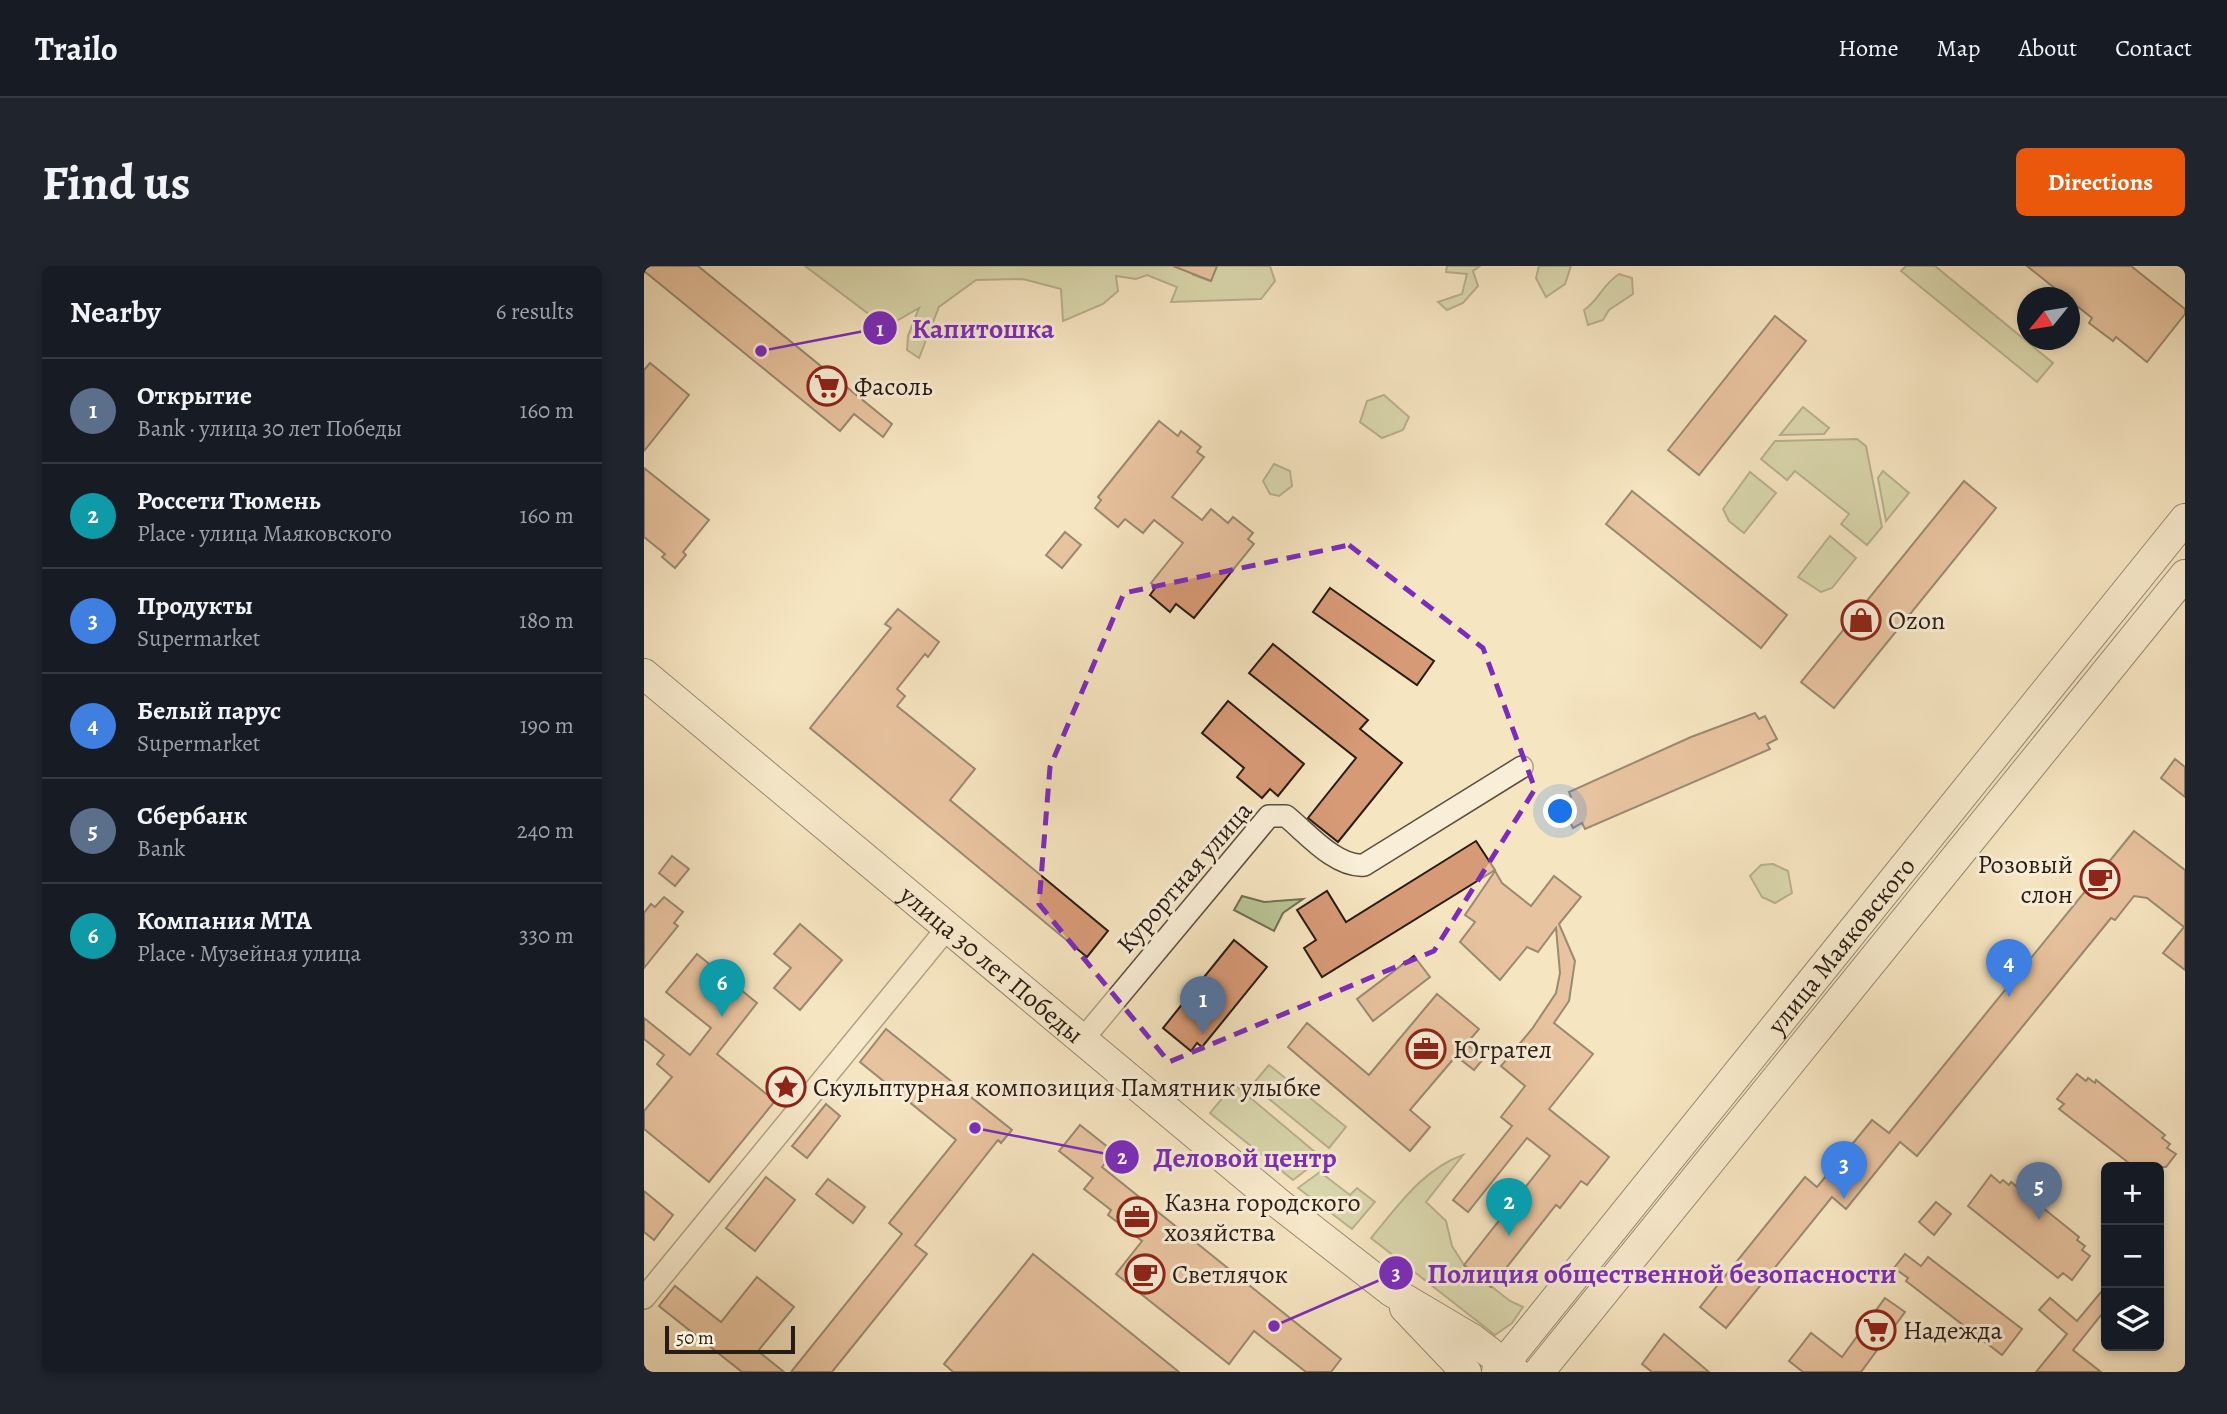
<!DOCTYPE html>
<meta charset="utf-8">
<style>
body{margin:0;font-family:Alegreya,serif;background:#20242c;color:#f1f3f6}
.controls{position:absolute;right:21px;bottom:21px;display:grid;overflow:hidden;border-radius:10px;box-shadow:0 4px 10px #0003}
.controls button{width:63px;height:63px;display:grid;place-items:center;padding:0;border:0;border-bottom:2px solid #363941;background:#171b24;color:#f1f3f6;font:35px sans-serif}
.compass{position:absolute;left:1373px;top:21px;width:63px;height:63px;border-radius:50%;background:#171b24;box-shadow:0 4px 10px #0003;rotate:240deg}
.scale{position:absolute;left:21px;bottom:18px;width:130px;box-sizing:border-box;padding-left:7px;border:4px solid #281c16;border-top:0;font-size:19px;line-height:24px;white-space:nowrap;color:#281c16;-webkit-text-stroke:5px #f9eed7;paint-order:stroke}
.you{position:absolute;left:917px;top:546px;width:24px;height:24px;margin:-18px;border:5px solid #fff;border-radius:50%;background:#1a73e8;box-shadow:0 0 0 10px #1a73e833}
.badge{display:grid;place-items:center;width:46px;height:46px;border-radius:50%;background:#ea580c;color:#fff;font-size:23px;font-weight:700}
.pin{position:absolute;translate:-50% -58px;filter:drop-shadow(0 2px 4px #0008)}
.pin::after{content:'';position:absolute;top:37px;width:24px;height:21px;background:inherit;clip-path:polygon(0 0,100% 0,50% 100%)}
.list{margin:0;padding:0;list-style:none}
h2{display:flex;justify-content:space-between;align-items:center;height:91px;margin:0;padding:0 28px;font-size:30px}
h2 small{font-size:23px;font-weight:400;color:#9ea1a6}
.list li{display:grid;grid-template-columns:46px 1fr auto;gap:21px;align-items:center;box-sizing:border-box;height:105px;padding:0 28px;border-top:2px solid #363941}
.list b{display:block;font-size:26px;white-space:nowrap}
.list p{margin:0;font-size:23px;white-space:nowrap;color:#9ea1a6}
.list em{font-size:23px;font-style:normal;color:#9ea1a6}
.icon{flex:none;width:38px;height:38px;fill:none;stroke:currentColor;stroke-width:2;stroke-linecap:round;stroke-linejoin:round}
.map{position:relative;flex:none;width:1541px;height:1106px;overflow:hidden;border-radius:10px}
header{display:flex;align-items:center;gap:42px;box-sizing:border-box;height:98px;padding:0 35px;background:#171b24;border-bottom:2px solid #363941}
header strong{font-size:33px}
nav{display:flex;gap:38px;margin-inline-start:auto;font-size:24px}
.intro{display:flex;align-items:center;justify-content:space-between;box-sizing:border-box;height:168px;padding:0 42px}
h1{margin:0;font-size:49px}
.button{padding:18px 32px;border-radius:10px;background:#ea580c;color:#fff;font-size:24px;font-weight:700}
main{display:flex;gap:42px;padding:0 42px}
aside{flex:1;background:#171b24;border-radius:10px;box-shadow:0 4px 10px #0003}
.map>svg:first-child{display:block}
.green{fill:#b9c595;stroke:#707056;stroke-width:2}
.building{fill:#d79a76;stroke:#281c16;stroke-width:2}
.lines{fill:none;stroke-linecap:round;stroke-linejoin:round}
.street-casing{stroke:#5c4e41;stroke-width:24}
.secondary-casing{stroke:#281c16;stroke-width:32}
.street{stroke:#f9eed7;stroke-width:21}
.secondary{stroke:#f9eed7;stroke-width:30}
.marked{fill:none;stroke:#7b2cbf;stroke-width:5;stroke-dasharray:14 9;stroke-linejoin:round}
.labels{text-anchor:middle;stroke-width:6;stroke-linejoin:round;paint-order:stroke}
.poi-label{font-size:26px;fill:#281c16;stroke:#f9eed7;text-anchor:start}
.street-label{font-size:26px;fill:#281c16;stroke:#f9eed7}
.leader{fill:none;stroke:#7b2cbf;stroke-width:2.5}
.callout-dot{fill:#7b2cbf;stroke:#f9eed7;stroke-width:2.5}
.mark-label{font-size:21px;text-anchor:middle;font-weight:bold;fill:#fff}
.callout-label{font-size:28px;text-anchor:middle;font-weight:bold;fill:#7b2cbf;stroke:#f9eed7;stroke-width:6;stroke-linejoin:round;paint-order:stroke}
</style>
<header>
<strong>Trailo</strong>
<nav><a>Home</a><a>Map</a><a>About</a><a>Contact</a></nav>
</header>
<div class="intro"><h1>Find us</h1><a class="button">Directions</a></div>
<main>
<aside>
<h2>Nearby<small>6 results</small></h2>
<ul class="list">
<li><span class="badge" style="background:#5c6f8a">1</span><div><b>Открытие</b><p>Bank · улица 30 лет Победы</p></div><em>160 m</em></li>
<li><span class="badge" style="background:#0f9aa8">2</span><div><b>Россети Тюмень</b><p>Place · улица Маяковского</p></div><em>160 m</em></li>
<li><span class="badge" style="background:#3f7fe0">3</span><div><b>Продукты</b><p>Supermarket</p></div><em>180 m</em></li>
<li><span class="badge" style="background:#3f7fe0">4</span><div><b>Белый парус</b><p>Supermarket</p></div><em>190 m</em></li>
<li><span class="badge" style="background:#5c6f8a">5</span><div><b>Сбербанк</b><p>Bank</p></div><em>240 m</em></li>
<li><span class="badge" style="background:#0f9aa8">6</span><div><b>Компания MTA</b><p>Place · Музейная улица</p></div><em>330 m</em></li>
</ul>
</aside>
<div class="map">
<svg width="1541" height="1106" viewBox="0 0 1541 1106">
<rect width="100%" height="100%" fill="#f6e5c1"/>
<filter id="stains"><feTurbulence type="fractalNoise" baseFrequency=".00286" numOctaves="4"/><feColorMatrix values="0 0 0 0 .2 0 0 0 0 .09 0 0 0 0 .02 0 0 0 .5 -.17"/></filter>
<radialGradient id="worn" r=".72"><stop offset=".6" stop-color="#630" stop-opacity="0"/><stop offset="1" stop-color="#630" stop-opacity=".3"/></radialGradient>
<g class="green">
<polygon points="161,0 552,0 549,9 566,15 573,0 626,0 631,15 617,33 527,36 533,21 503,9 492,13 472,10 474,25 459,38 419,55 417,23 379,13 332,14 295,41 275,92 263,84 264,70 275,42 242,61"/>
<polygon points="803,0 836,0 829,5 834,20 819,37 803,44 794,36 818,28 823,8 802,6"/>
<polygon points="895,0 927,0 921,18 902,31 892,12"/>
<polygon points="1262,0 1291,0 1409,97 1393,116 1257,5"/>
<path d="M975,8L988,12L989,28L965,44L959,54L944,59L940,44C956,33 957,20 975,8Z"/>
<polygon points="740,129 765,151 759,164 738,172 716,156 723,135"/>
<polygon points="1159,141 1185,162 1180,168 1136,169"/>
<polygon points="1213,173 1222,180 1238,261 1223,279 1197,258 1205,248 1151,205 1143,214 1117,193 1131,175"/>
<polygon points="630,198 646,205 648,220 635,230 626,228 619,215"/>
<polygon points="1239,205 1265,227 1242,255 1234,212"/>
<polygon points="1106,206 1132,227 1100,267 1085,255 1079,243"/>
<polygon points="1186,270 1212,292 1188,322 1177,326 1154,311"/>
<polygon points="1129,598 1144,605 1148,627 1131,637 1118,631 1106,610 1117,599"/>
<polygon points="598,630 620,636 659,633 639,647 630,665 590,644"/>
<polygon points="625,799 702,861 685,882 608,819"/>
<polygon points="590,818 678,892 649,914 566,847"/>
<path d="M819,889L782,936L802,955L808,980L820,999L866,1035L879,1041L868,1057L851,1069L727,972C754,940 779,903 819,889Z"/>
<polygon points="676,906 706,929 713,922 731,936 708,963 654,922"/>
</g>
<g class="building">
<polygon points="0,0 54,0 248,158 239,171 210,148 196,165 0,5"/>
<polygon points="529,0 573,0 567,15"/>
<polygon points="1383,0 1487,0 1541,43 1541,48 1503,96 1472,71 1469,75 1445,57 1448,52"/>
<polygon points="1131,50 1162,75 1055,209 1024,184"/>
<polygon points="6,97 45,129 0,185 0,104"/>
<polygon points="515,155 534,170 537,165 557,181 553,186 560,191 528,231 558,254 567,243 584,257 589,251 609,267 604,273 610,278 550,352 532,338 526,346 506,329 512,321 507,317 539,277 510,254 499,267 481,253 474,261 451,242 457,234 454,231"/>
<polygon points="0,202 65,254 39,286 42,289 31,302 18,291 21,288 0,271"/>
<polygon points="1320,215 1352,242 1190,442 1157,416"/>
<polygon points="988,225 1143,349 1117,382 962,258"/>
<polygon points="421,266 437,279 418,302 402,289"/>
<polygon points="686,322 790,395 773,419 669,346"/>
<polygon points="254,343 295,376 284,391 281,388 253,423 261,430 253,440 331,503 306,534 464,665 443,691 166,462 247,362 241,358"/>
<polygon points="629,378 724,454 716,463 758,497 694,576 664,552 712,492 605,407"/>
<polygon points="584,435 660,498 634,530 626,523 618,532 593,511 600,502 558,467"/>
<polygon points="1111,447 1115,453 1121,450 1133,473 1123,478 1126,483 941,563 938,557 929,562 916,535 927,531 925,526 1047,471"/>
<polygon points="1531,493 1541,501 1541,531 1517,512"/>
<polygon points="1490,565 1541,604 1541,704 1519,687 1540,661 1503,632 1490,630 1471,654 1467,652 1273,890 1256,876 1202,943 1188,931 1082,1062 1056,1041 1161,911 1173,921 1228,854 1245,867"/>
<polygon points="832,575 851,604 678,711 660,682 672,674 653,644 683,625 702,656"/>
<polygon points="28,590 45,603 31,620 15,607"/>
<polygon points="851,605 858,617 887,640 910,610 937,631 915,658 931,695 925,735 910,757 949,788 905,843 965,891 943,919 937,915 916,942 912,939 847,1021 820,999 906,890 883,872 824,946 809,934 868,860 857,851 881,820 857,800 888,763 912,727 916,707 912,662 894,686 883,681 856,714 816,676 831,656 821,649"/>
<polygon points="20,631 39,646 30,657 34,660 0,702 0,647 7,638 11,641"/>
<polygon points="156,658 198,694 156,744 130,722 147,702 130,688"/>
<polygon points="590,674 623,701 558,781 553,777 547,785 519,762"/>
<polygon points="53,688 113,737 73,788 131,835 65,916 0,863 0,845 28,811 13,798 20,789 0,773 0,752 46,789 67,762 22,726"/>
<polygon points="770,690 786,711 729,755 713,733"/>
<polygon points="793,728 835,763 822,778 840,792 830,804 812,790 766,844 786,861 766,885 644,781 663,757 725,809"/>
<polygon points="242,763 368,864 357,877 354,874 271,979 283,988 188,1106 147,1106 258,968 245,957 312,874 216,796"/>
<polygon points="1433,808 1442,815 1444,812 1451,817 1452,814 1521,869 1518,872 1526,878 1523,882 1532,888 1522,901 1490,901 1415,843 1420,838 1413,833"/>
<polygon points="182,838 196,850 163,892 148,880"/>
<polygon points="436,859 470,886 458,901 697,1093 687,1106 662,1106 610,1065 585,1098 472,1008 498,975 464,949 467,944 440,923 449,912 415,885"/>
<polygon points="1347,909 1356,917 1359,914 1365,919 1367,916 1435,971 1433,974 1441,980 1438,984 1446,990 1428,1014 1419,1007 1414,1012 1324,940"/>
<polygon points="122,911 151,934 111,985 82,962"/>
<polygon points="184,913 221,941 209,957 172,928"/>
<polygon points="0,925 29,949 10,974 0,966"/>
<polygon points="1292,936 1307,948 1290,969 1275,956"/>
<polygon points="389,988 535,1106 309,1106 300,1098"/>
<polygon points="1261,988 1277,1000 1284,991 1378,1063 1358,1089 1262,1015 1264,1012 1250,1002"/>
<polygon points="113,1011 150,1041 114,1085 140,1106 98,1106 15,1040 31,1020 77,1056"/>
<polygon points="1462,1020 1462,1043 1429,1084 1457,1106 1392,1106 1423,1068 1395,1044 1406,1032 1433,1055"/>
<polygon points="1241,1032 1261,1046 1217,1106 1159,1106 1145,1095 1167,1067 1198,1091"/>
<polygon points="1020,1068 1065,1106 1008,1106 998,1098"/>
</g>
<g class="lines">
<g class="street-casing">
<g id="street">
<path d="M439,773L625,550H642C662,566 692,602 720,599L878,501"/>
<polyline points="0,1032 305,660"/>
</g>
</g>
<g class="secondary-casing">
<g id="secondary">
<path id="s1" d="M0,408L634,937L747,1025L828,1073L871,1106"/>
<polyline points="761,1042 822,1106"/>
<path id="s2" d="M853,1106L1541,253"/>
<polyline points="895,1106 1541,309"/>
</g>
</g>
<use href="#street" class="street"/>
<use href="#secondary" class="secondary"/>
</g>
<path d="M0 0H1541V1106H0ZM705,279L839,382L891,523L790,685L525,796L395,638L406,501L480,327Z" fill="#f6e5c1" fill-opacity=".55" fill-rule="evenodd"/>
<path class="marked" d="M705,279L839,382L891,523L790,685L525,796L395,638L406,501L480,327Z"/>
<defs>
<g id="supermarket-ring" transform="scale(2.0125)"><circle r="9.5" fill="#f9eed7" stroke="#8f2418" stroke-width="1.5"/><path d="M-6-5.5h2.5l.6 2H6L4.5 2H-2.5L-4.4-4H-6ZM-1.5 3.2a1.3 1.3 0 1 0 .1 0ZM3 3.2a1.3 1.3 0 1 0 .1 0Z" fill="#8f2418"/></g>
<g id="shop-ring" transform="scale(2.0125)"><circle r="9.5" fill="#f9eed7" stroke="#8f2418" stroke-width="1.5"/><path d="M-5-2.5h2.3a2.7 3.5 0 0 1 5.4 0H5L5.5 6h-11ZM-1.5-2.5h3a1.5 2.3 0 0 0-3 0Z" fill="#8f2418"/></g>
<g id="cafe-ring" transform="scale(2.0125)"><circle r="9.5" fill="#f9eed7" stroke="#8f2418" stroke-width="1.5"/><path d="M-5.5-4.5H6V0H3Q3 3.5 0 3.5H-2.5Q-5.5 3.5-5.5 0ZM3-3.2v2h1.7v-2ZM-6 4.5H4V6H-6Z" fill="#8f2418"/></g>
<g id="office-ring" transform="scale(2.0125)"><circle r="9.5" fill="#f9eed7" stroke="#8f2418" stroke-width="1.5"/><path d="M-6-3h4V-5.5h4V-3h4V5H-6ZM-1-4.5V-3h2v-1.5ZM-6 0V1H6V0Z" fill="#8f2418"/></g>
<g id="sight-ring" transform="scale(2.0125)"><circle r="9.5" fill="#f9eed7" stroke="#8f2418" stroke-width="1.5"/><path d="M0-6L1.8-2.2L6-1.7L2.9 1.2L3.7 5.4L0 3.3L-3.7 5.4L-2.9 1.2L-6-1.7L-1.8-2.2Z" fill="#8f2418"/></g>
</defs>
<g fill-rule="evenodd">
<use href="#supermarket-ring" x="183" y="120"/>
<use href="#shop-ring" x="1217" y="354"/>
<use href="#cafe-ring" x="1456" y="613"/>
<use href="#office-ring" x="782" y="783"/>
<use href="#sight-ring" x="142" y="821"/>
<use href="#office-ring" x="493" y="951"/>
<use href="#cafe-ring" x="501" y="1008"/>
<use href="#supermarket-ring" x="1232" y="1064"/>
</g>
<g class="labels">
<g class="poi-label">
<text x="210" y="129">Фасоль</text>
<text x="1244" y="363">Ozon</text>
<text x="1429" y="607" text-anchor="end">Розовый<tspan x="1429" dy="30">слон</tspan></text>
<text x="809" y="792">Югрател</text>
<text x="169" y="830">Скульптурная композиция Памятник улыбке</text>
<text x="520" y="945">Казна городского<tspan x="520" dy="30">хозяйства</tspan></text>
<text x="528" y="1017">Светлячок</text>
<text x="1259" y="1073">Надежда</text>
</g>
<g class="street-label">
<text transform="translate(540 611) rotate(-49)" y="9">Курортная улица</text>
<text dy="9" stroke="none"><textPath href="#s2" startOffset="548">улица Маяковского</textPath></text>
<text dy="9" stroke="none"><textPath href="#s1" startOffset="453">улица 30 лет Победы</textPath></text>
</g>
</g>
<path class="leader" d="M117 85L236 62M331 862L478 891M630 1060L752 1007"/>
<g class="callout-dot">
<circle cx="117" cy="85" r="7"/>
<circle cx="331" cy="862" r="7"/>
<circle cx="630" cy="1060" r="7"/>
<circle cx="236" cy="62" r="18"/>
<circle cx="478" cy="891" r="18"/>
<circle cx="752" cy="1007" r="18"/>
</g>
<g class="mark-label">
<text x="236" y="70">1</text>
<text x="478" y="898">2</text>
<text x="752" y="1014">3</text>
</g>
<g class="callout-label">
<text x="339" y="72">Капитошка</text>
<text x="601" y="901">Деловой центр</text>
<text x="1018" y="1017">Полиция общественной безопасности</text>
</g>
<rect width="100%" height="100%" filter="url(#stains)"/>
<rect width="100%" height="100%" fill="url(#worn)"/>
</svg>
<div class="controls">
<button>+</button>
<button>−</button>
<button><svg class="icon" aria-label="layers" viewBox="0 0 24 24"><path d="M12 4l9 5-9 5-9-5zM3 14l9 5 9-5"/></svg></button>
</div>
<svg class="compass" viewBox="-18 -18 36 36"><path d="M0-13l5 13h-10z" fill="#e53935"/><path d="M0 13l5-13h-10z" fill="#9ea1a6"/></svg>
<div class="scale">50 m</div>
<div class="you"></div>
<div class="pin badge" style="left:559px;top:768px;background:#5c6f8a">1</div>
<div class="pin badge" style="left:865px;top:970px;background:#0f9aa8">2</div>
<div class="pin badge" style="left:1200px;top:933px;background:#3f7fe0">3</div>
<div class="pin badge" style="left:1365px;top:731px;background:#3f7fe0">4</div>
<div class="pin badge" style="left:1395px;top:954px;background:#5c6f8a">5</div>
<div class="pin badge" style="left:78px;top:751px;background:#0f9aa8">6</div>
</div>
</main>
